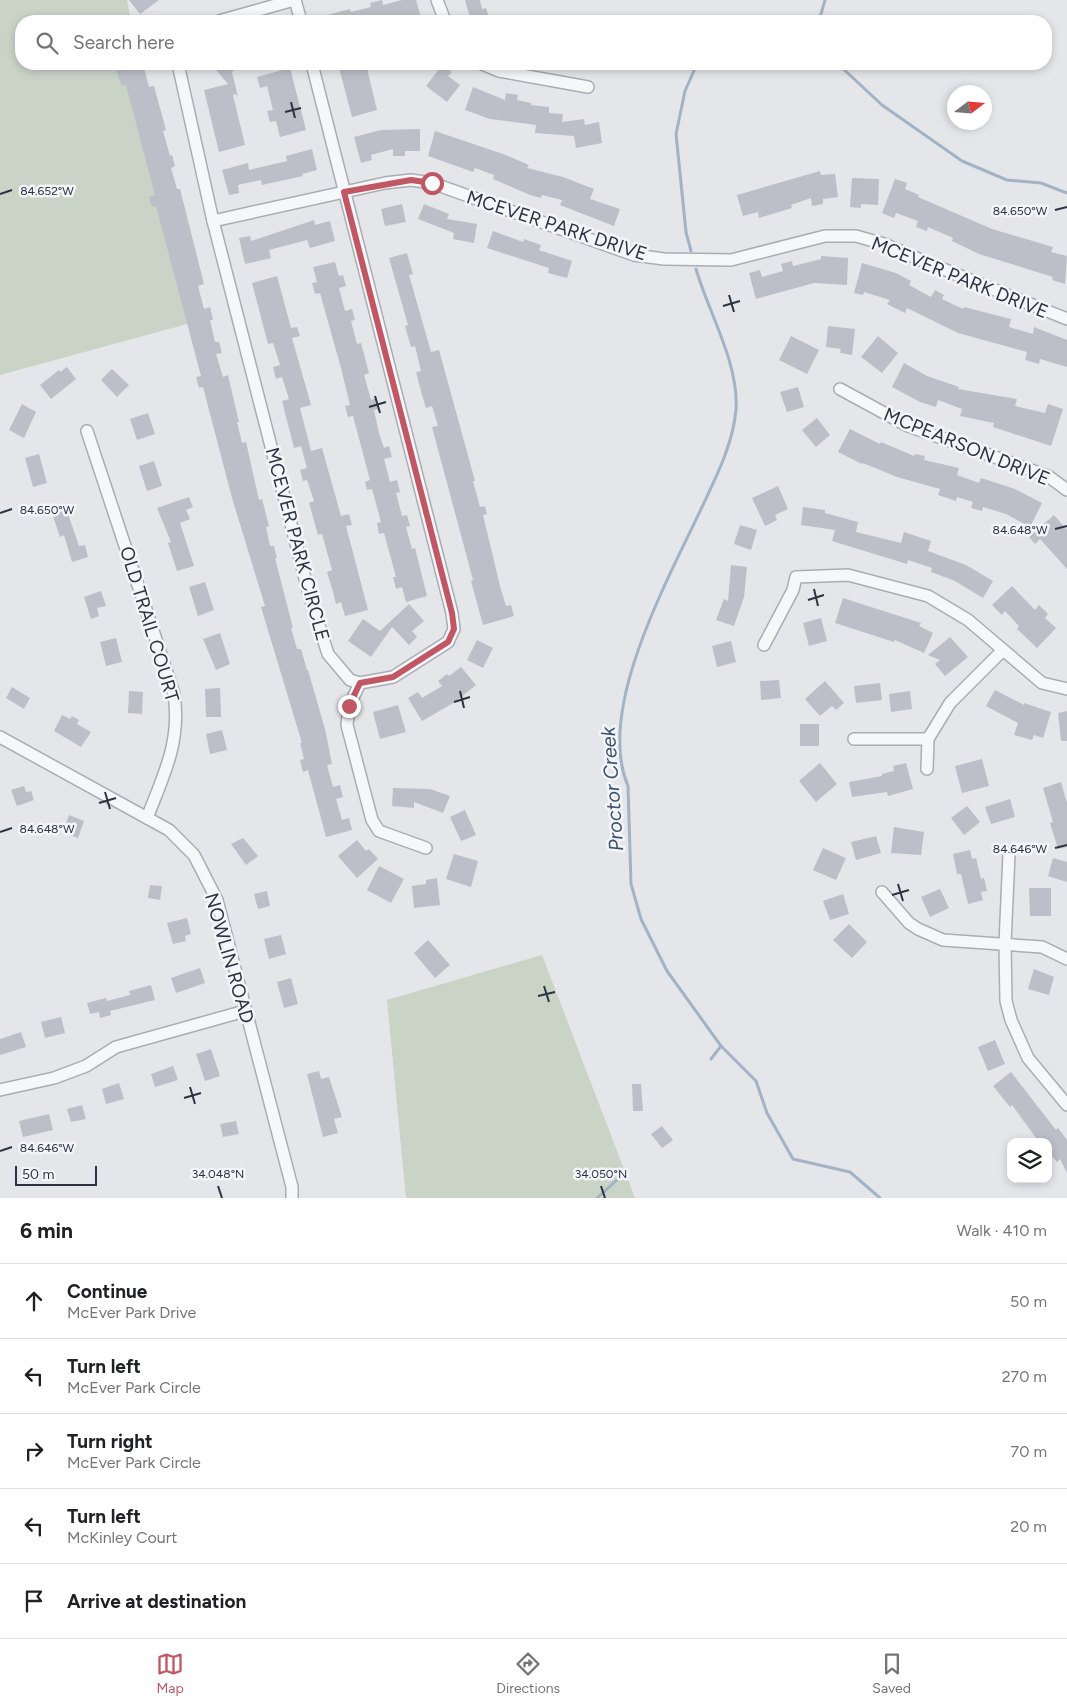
<!DOCTYPE html>
<meta charset="utf-8">
<style>
body{margin:0;font-family:Figtree,sans-serif;background:#f6f6f6;color:#202124}
.controls{position:absolute;right:15px;bottom:15px;display:grid;overflow:hidden;border-radius:10px;box-shadow:0 2px 8px #0003}
.controls button{width:45px;height:45px;display:grid;place-items:center;padding:0;border:0;border-bottom:1px solid #e0e0e0;background:#fff;color:#202124;font:25px sans-serif}
.compass{position:absolute;left:947px;top:85px;width:45px;height:45px;border-radius:50%;background:#fff;box-shadow:0 2px 8px #0003;rotate:74deg}
.scale{position:absolute;left:15px;bottom:12px;width:82px;box-sizing:border-box;padding-left:5px;border:2px solid #2d3441;border-top:0;font-size:14px;line-height:18px;white-space:nowrap;color:#2d3441;-webkit-text-stroke:4px #f3f5f8;paint-order:stroke}
.stop{position:absolute;width:15px;height:15px;margin:-11px;border:4px solid #c15764;border-radius:50%;background:#fff}
.stop.end{background:#c15764;border-color:#fff;box-shadow:0 1px 5px #0008}
.list{margin:0;padding:0;list-style:none}
h2{display:flex;justify-content:space-between;align-items:center;height:65px;margin:0;padding:0 20px;font-size:21px}
h2 small{font-size:16px;font-weight:400;color:#757577}
.list li{display:grid;grid-template-columns:32px 1fr auto;gap:15px;align-items:center;box-sizing:border-box;height:75px;padding:0 20px;border-top:1px solid #e0e0e0}
.list b{display:block;font-size:19px;white-space:nowrap}
.list p{margin:0;font-size:16px;white-space:nowrap;color:#757577}
.list em{font-size:16px;font-style:normal;color:#757577}
.icon{flex:none;width:28px;height:28px;fill:none;stroke:currentColor;stroke-width:2;stroke-linecap:round;stroke-linejoin:round}
.map{position:relative;flex:none;width:1067px;height:1198px;overflow:hidden}
.search{position:absolute;background:#fff;box-shadow:0 2px 8px #0003;left:15px;right:15px;top:15px;height:55px;display:flex;align-items:center;gap:12px;box-sizing:border-box;padding:0 18px;border-radius:20px;color:#757577;font-size:19px}
.sheet{height:440px;background:#fff}
nav{display:flex;justify-content:space-around;align-items:center;box-sizing:border-box;height:70px;border-top:1px solid #e0e0e0;background:#fff;font-size:14px;color:#757577}
nav a{display:grid;justify-items:center;gap:2px}
nav .on{color:#c15764}
.map>svg:first-child{display:block}
.green{fill:#c9d3c6}
.lines{fill:none;stroke-linecap:round;stroke-linejoin:round}
.stream{stroke:#a3b3c6;stroke-width:3}
.building{fill:#bcbfc7}
.minor-casing{stroke:#a9adb4;stroke-width:14}
.minor{stroke:#f6f7f9;stroke-width:11}
.route{stroke:#c15764;stroke-width:6}
.ticks{fill:none;stroke:#2d3441;stroke-width:2}
.labels{text-anchor:middle;stroke-width:5;stroke-linejoin:round;paint-order:stroke}
.street-label{font-size:19px;fill:#2d3441;stroke:#f3f5f8}
.water-label{font-size:20px;font-style:italic;fill:#3b5271;stroke:#f3f5f8}
.ticks-label{font-size:12px;text-anchor:middle;fill:#2d3441;stroke:#f3f5f8;stroke-width:5;stroke-linejoin:round;paint-order:stroke}
</style>
<div class="map">
<svg width="1067" height="1198" viewBox="0 0 1067 1198">
<rect width="100%" height="100%" fill="#e4e6ea"/>
<g class="green">
<polygon points="0,0 127,0 131,21 21,21 21,64 141,64 198,321 0,375"/>
<polygon points="542,955 635,1198 406,1198 387,1000"/>
</g>
<g class="lines">
<g class="stream">
<polyline points="819,21 825,0"/>
<polyline points="838,64 882,105 962,161 1007,180 1041,183 1067,193"/>
<polyline points="691,251 686,232 676,134 685,91 697,64"/>
<path d="M696,269C709,314 739,363 736,410C733,444 716,477 702,507C669,578 595,709 628,786L631,884L641,919L667,971L721,1046L756,1081L767,1113L793,1159L850,1172L880,1198"/>
<polyline points="711,1059 721,1046"/>
<polyline points="597,1198 618,1179"/>
</g>
</g>
<g class="building">
<polygon points="129,0 159,0 140,14"/>
<polygon points="382,0 383,5 402,0 416,0 422,21 316,21 316,18 350,9 351,12 371,7 370,3"/>
<polygon points="465,0 480,0 482,9 486,8 490,21 471,21"/>
<polygon points="114,64 143,64 149,87 154,86 166,130 163,131 170,156 172,155 175,166 171,168 177,189 180,189 204,284 198,286 204,309 210,307 213,320 210,320 215,342 219,342 222,353 216,354 223,377 228,375 239,422 237,422 242,443 246,442 259,500 262,499 269,526 266,527 270,546 274,546 277,558 275,558 293,628 291,628 297,649 301,649 307,670 308,670 325,729 332,764 327,765 333,787 340,785 343,797 336,799 342,820 349,818 352,830 326,837 308,770 303,772 300,760 304,759 300,743 302,743 261,607 265,606 232,498 203,387 199,388 196,377 201,376 156,206 152,207 149,197 155,195 126,85 122,86"/>
<polygon points="211,64 241,64 232,72 238,97 236,94 233,95 245,145 219,152 204,90 228,84"/>
<polygon points="338,64 366,64 377,110 352,117"/>
<polygon points="442,65 452,72 448,76 460,85 447,102 426,86"/>
<polygon points="290,68 306,130 280,137 276,121 270,122 267,111 273,110 267,86 260,88 257,77"/>
<polygon points="473,87 505,100 506,93 518,95 517,100 531,103 531,105 549,107 549,113 563,114 562,122 584,119 585,125 599,122 602,143 576,148 574,136 535,133 536,125 490,119 465,110"/>
<polygon points="420,129 420,151 405,151 405,156 393,156 393,149 371,155 372,160 361,163 354,137 381,130"/>
<polygon points="435,131 503,154 529,165 527,168 563,177 594,189 590,199 620,209 614,226 560,205 562,200 542,195 541,198 530,195 493,179 494,175 475,168 473,172 428,156"/>
<polygon points="312,149 317,170 302,174 303,176 262,185 261,180 238,185 239,193 229,195 222,170 248,163 249,170 287,161 286,156"/>
<polygon points="820,171 821,175 835,174 838,197 823,199 823,204 812,206 811,198 791,205 792,208 779,212 759,218 758,212 743,216 737,195"/>
<polygon points="852,178 879,179 878,205 861,204 861,208 850,207"/>
<polygon points="895,179 907,183 905,189 919,195 918,197 992,229 1053,247 1051,252 1067,256 1065,284 1052,280 1053,277 979,254 952,241 953,238 928,227 927,231 916,227 918,221 896,213 894,218 882,213"/>
<polygon points="402,204 406,222 385,226 381,209"/>
<polygon points="424,204 449,214 447,219 477,224 474,243 453,239 454,233 418,219"/>
<polygon points="314,220 315,225 330,221 335,241 310,248 307,240 269,250 271,258 245,264 239,238 250,236 251,241"/>
<polygon points="493,231 523,242 524,239 541,245 539,250 572,261 567,278 548,273 549,268 487,248"/>
<polygon points="407,253 413,274 409,275 431,352 439,350 475,481 473,481 480,507 485,506 487,514 483,515 500,586 506,606 511,605 514,616 483,625 471,581 473,580 432,427 438,426 432,406 426,408 422,395 416,372 421,371 415,346 411,347 405,326 408,325 389,258"/>
<polygon points="821,256 848,258 847,285 814,283 756,299 749,273 760,270 762,277 783,271 781,264 792,261 793,266 821,259"/>
<polygon points="335,262 339,276 343,275 346,286 339,288 345,311 352,309 355,320 351,321 357,344 361,343 369,373 364,375 371,400 376,398 379,409 374,410 379,433 384,448 389,446 392,457 384,459 390,482 397,480 400,492 396,493 402,516 407,515 410,526 406,527 412,549 415,548 427,596 406,602 402,587 396,589 393,577 396,577 384,533 379,534 377,523 381,522 372,489 367,490 365,482 370,480 353,416 348,417 345,406 350,405 341,368 320,293 315,294 312,283 317,282 313,267"/>
<polygon points="862,263 896,273 911,281 909,285 931,297 935,290 944,295 942,299 963,309 964,307 1011,319 1009,327 1033,334 1034,327 1067,340 1067,367 1040,359 1039,364 1025,360 1027,352 958,333 907,308 905,313 887,304 890,300 864,292 863,295 854,293"/>
<polygon points="277,276 291,328 297,327 300,336 292,338 311,405 300,408 311,451 322,448 341,516 349,514 352,525 346,526 368,610 345,616 341,602 336,604 333,592 327,572 332,570 322,534 318,535 309,503 314,501 307,480 303,481 300,470 307,468 301,446 294,448 282,401 289,399 282,377 276,379 273,367 280,365 273,343 268,344 252,283"/>
<polygon points="828,326 855,329 852,355 840,353 841,349 826,347"/>
<polygon points="791,336 819,350 807,374 779,360"/>
<polygon points="878,336 898,353 882,373 861,357"/>
<polygon points="904,363 927,376 959,387 958,389 1017,399 1015,406 1045,413 1048,404 1063,409 1051,446 993,427 994,423 960,416 962,409 938,400 936,407 920,402 892,387"/>
<polygon points="67,367 76,379 51,399 40,385 59,370 60,372"/>
<polygon points="112,369 129,385 117,397 101,380"/>
<polygon points="798,387 804,407 787,412 780,392"/>
<polygon points="22,404 36,412 24,438 9,430"/>
<polygon points="148,413 155,434 137,440 130,419"/>
<polygon points="817,418 830,435 816,447 802,430"/>
<polygon points="850,429 880,444 881,442 914,456 915,454 925,456 924,460 959,468 957,475 979,483 981,478 1015,489 1042,503 1030,527 1006,514 983,507 982,511 971,508 973,502 957,497 956,501 938,495 940,489 897,477 863,463 862,464 838,452"/>
<polygon points="39,454 47,483 33,487 25,458"/>
<polygon points="154,461 162,486 147,491 139,466"/>
<polygon points="778,486 788,509 775,515 777,520 765,526 752,498"/>
<polygon points="189,497 193,507 186,510 190,519 180,523 194,566 177,571 168,543 171,542 157,508"/>
<polygon points="803,507 825,510 825,513 858,522 856,532 901,543 904,532 931,541 928,551 966,565 993,581 983,598 955,581 931,572 932,568 908,560 907,564 832,541 835,530 801,525"/>
<polygon points="66,508 79,546 85,545 88,557 72,562 64,535 60,537 52,513"/>
<polygon points="1054,515 1067,530 1067,569 1040,539 1035,544 1029,537"/>
<polygon points="740,525 757,530 751,550 734,544"/>
<polygon points="731,565 747,567 744,597 734,626 716,620 724,599 728,601"/>
<polygon points="205,582 214,610 198,616 189,587"/>
<polygon points="1012,586 1035,610 1039,605 1048,614 1045,618 1056,628 1037,648 1017,629 1019,626 1005,611 1002,615 992,605"/>
<polygon points="101,591 106,606 97,608 99,616 91,619 84,597"/>
<polygon points="843,598 921,623 919,626 933,633 924,653 895,640 894,642 835,623"/>
<polygon points="409,604 424,621 412,631 417,637 409,645 392,627 371,657 348,641 363,619 380,631"/>
<polygon points="821,618 827,641 809,646 803,623"/>
<polygon points="220,633 230,664 216,670 203,639"/>
<polygon points="950,637 968,657 945,676 935,664 940,660 928,655"/>
<polygon points="116,638 122,662 106,666 100,642"/>
<polygon points="477,640 493,648 483,668 467,660"/>
<polygon points="731,641 736,662 717,667 712,646"/>
<polygon points="461,667 476,685 455,702 422,721 408,698 418,692 422,698 442,686 438,681 447,674 449,676"/>
<polygon points="779,680 781,698 761,700 760,681"/>
<polygon points="825,681 844,703 836,710 832,706 820,716 805,699"/>
<polygon points="880,683 882,700 856,703 854,686"/>
<polygon points="12,687 30,698 24,709 6,698"/>
<polygon points="220,688 221,717 206,717 205,689"/>
<polygon points="995,690 1024,705 1024,703 1051,712 1043,738 1034,735 1032,740 1014,735 1018,723 986,706"/>
<polygon points="129,691 143,692 142,714 128,713"/>
<polygon points="910,691 912,709 891,712 889,694"/>
<polygon points="398,705 406,732 380,739 373,712"/>
<polygon points="1067,711 1067,741 1061,741 1058,713"/>
<polygon points="62,715 70,719 72,716 79,720 77,724 91,732 81,747 54,731"/>
<rect x="800" y="724" width="19" height="22"/>
<polygon points="222,730 227,750 210,754 206,734"/>
<polygon points="982,759 989,786 962,793 955,766"/>
<polygon points="820,763 837,784 816,802 799,781"/>
<polygon points="906,763 913,789 888,796 887,792 852,797 849,782 882,776 882,774 894,771 893,766"/>
<polygon points="1061,782 1067,803 1067,847 1058,849 1050,823 1053,822 1043,788"/>
<polygon points="24,786 26,792 31,791 34,800 17,806 11,790"/>
<polygon points="393,788 430,789 450,796 443,813 414,802 414,808 392,806"/>
<polygon points="1010,799 1015,817 991,824 985,807"/>
<polygon points="967,806 980,822 964,835 951,818"/>
<polygon points="465,810 476,835 461,841 450,817"/>
<polygon points="69,815 84,821 78,838 63,832"/>
<polygon points="894,827 924,832 921,855 891,853"/>
<polygon points="876,836 881,853 856,860 851,842"/>
<polygon points="243,838 258,856 246,865 231,844"/>
<polygon points="357,840 366,851 369,849 378,859 357,878 338,856"/>
<polygon points="823,848 846,858 836,880 813,870"/>
<polygon points="970,850 972,859 976,858 981,879 984,878 987,891 981,892 983,900 968,904 961,874 957,874 953,854"/>
<polygon points="454,854 478,861 471,887 446,879"/>
<polygon points="1053,858 1067,862 1067,882 1048,876"/>
<polygon points="379,866 404,879 391,903 367,890"/>
<polygon points="437,878 440,905 414,908 412,886 426,884 426,880"/>
<polygon points="150,885 162,886 160,900 148,898"/>
<polygon points="1029,888 1051,888 1051,916 1030,916"/>
<polygon points="940,889 949,908 930,917 921,897"/>
<polygon points="267,891 270,906 258,909 254,894"/>
<polygon points="843,894 849,914 830,920 823,901"/>
<polygon points="187,918 191,934 185,936 186,941 173,944 167,923"/>
<polygon points="849,924 867,942 852,958 833,940"/>
<polygon points="281,935 286,954 269,959 264,939"/>
<polygon points="428,940 450,965 435,978 414,953"/>
<polygon points="200,968 205,983 176,993 171,978"/>
<polygon points="1034,969 1054,977 1049,995 1028,989"/>
<polygon points="291,978 298,1004 284,1008 277,982"/>
<polygon points="151,985 155,1000 110,1011 111,1015 100,1018 99,1012 90,1014 87,1003 106,998 107,1001 130,995 129,991"/>
<polygon points="61,1017 65,1033 45,1038 41,1022"/>
<polygon points="21,1032 26,1047 0,1055 0,1039"/>
<polygon points="995,1040 1005,1064 988,1071 978,1047"/>
<polygon points="211,1049 220,1076 205,1081 196,1054"/>
<polygon points="173,1066 178,1080 155,1087 151,1074"/>
<polygon points="319,1071 321,1079 329,1077 342,1117 334,1119 338,1133 323,1137 307,1074"/>
<polygon points="1011,1072 1056,1130 1058,1128 1067,1140 1067,1173 1060,1159 1057,1162 1048,1152 1048,1142 1039,1142 1012,1105 1010,1107 993,1086"/>
<polygon points="119,1083 124,1099 106,1104 102,1089"/>
<polygon points="632,1084 641,1084 643,1111 633,1111"/>
<polygon points="82,1105 86,1119 71,1122 67,1109"/>
<polygon points="49,1114 53,1130 23,1137 19,1121"/>
<polygon points="236,1121 239,1134 223,1137 220,1124"/>
<polygon points="662,1126 673,1140 662,1148 651,1134"/>
</g>
<g class="lines">
<g class="minor-casing">
<g id="minor">
<polyline points="295,0 301,21"/>
<polyline points="437,0 445,21"/>
<polyline points="219,21 294,0"/>
<polyline points="178,64 213,221 309,594 328,654 350,680 360,683 393,677 448,642 454,629 452,613 312,64"/>
<polyline points="482,64 499,71 588,87"/>
<polyline points="213,221 385,183 411,180 432,183 634,255 664,259 731,260 825,236 856,236 884,244 921,260 1067,319"/>
<polyline points="840,389 908,426 1048,476 1067,490"/>
<path d="M87,431L174,694C181,742 164,774 147,818"/>
<polyline points="764,645 793,590 796,577 848,575 928,596 968,620 1042,683 1067,689"/>
<polyline points="360,683 349,706 347,725 372,820 379,831 426,848"/>
<polyline points="0,737 169,830 194,855 217,900 292,1187 292,1198"/>
<polyline points="854,739 928,739"/>
<polyline points="927,769 928,739 950,703 1002,651"/>
<polyline points="1009,854 1005,944 1006,1001 1011,1020 1028,1058 1067,1105"/>
<polyline points="882,892 909,923 918,929 943,940 1042,947 1067,959"/>
<polyline points="0,1090 54,1078 86,1066 116,1047 245,1011"/>
</g>
</g>
<use href="#minor" class="minor"/>
</g>
<g class="lines">
<polyline class="route" points="349,706 360,683 393,677 448,642 454,629 452,613 344,192 411,180 432,183"/>
</g>
<path class="ticks" d="M291,102L295,118M285,112L301,108M0,194L12,190M1055,210L1067,207M729,295L734,312M723,306L740,301M375,396L380,413M369,407L386,402M0,513L12,509M1055,529L1067,526M814,589L818,606M808,600L824,595M460,691L464,708M454,702L470,697M105,792L110,809M99,803L116,798M0,832L12,828M1055,848L1067,845M898,884L903,901M892,895L909,890M544,986L549,1002M538,996L555,992M190,1087L195,1104M184,1098L201,1093M0,1151L12,1147M218,1186L222,1198M601,1186L605,1198"/>
<g class="labels">
<g class="street-label">
<text transform="translate(557 225) rotate(18)" y="7">MCEVER PARK DRIVE</text>
<text transform="translate(960 277) rotate(22)" y="7">MCEVER PARK DRIVE</text>
<text transform="translate(967 446) rotate(22)" y="7">MCPEARSON DRIVE</text>
<text transform="translate(298 544) rotate(75)" y="7">MCEVER PARK CIRCLE</text>
<text transform="translate(150 624) rotate(73)" y="7">OLD TRAIL COURT</text>
<text transform="translate(230 958) rotate(74)" y="7">NOWLIN ROAD</text>
</g>
<g class="water-label">
<text transform="translate(612 789) rotate(-94)" y="7">Proctor Creek</text>
</g>
</g>
<g class="ticks-label">
<text x="47" y="195">84.652°W</text>
<text x="1020" y="215">84.650°W</text>
<text x="47" y="514">84.650°W</text>
<text x="1020" y="534">84.648°W</text>
<text x="47" y="833">84.648°W</text>
<text x="1020" y="853">84.646°W</text>
<text x="47" y="1152">84.646°W</text>
<text x="218" y="1178">34.048°N</text>
<text x="601" y="1178">34.050°N</text>
</g>
</svg>
<div class="controls">
<button><svg class="icon" aria-label="layers" viewBox="0 0 24 24"><path d="M12 4l9 5-9 5-9-5zM3 14l9 5 9-5"/></svg></button>
</div>
<svg class="compass" viewBox="-18 -18 36 36"><path d="M0-13l5 13h-10z" fill="#e53935"/><path d="M0 13l5-13h-10z" fill="#757577"/></svg>
<div class="scale">50 m</div>
<div class="stop" style="left:432px;top:183px"></div>
<div class="stop end" style="left:349px;top:706px"></div>
<div class="search"><svg class="icon" aria-label="search" viewBox="0 0 24 24"><circle cx="10" cy="10" r="6"/><path d="M15 15l6 6"/></svg>Search here</div>
</div>
<section class="sheet">
<h2>6 min<small>Walk · 410 m</small></h2>
<ul class="list">
<li><svg class="icon" aria-label="ahead" viewBox="0 0 24 24"><path d="M12 20V5M6 11l6-6 6 6"/></svg><div><b>Continue</b><p>McEver Park Drive</p></div><em>50 m</em></li>
<li><svg class="icon" aria-label="left" viewBox="0 0 24 24"><path d="M17 20v-9H6M10 6l-5 5 5 5"/></svg><div><b>Turn left</b><p>McEver Park Circle</p></div><em>270 m</em></li>
<li><svg class="icon" aria-label="right" viewBox="0 0 24 24"><path d="M7 20v-9h11M14 6l5 5-5 5"/></svg><div><b>Turn right</b><p>McEver Park Circle</p></div><em>70 m</em></li>
<li><svg class="icon" aria-label="left" viewBox="0 0 24 24"><path d="M17 20v-9H6M10 6l-5 5 5 5"/></svg><div><b>Turn left</b><p>McKinley Court</p></div><em>20 m</em></li>
<li><svg class="icon" aria-label="arrive" viewBox="0 0 24 24"><path d="M6 21V4h12l-3 4 3 4H6"/></svg><div><b>Arrive at destination</b></div></li>
</ul>
</section>
<nav>
<a class="on"><svg class="icon" aria-label="map" viewBox="0 0 24 24"><path d="M3 6l6-2 6 2 6-2v14l-6 2-6-2-6 2zM9 4v14M15 6v14"/></svg>Map</a>
<a><svg class="icon" aria-label="directions" viewBox="0 0 24 24"><path d="M12 3l9 9-9 9-9-9zM9 14v-3h6M13 9l2 2-2 2"/></svg>Directions</a>
<a><svg class="icon" aria-label="saved" viewBox="0 0 24 24"><path d="M7 4h10v16l-5-4-5 4z"/></svg>Saved</a>
</nav>
